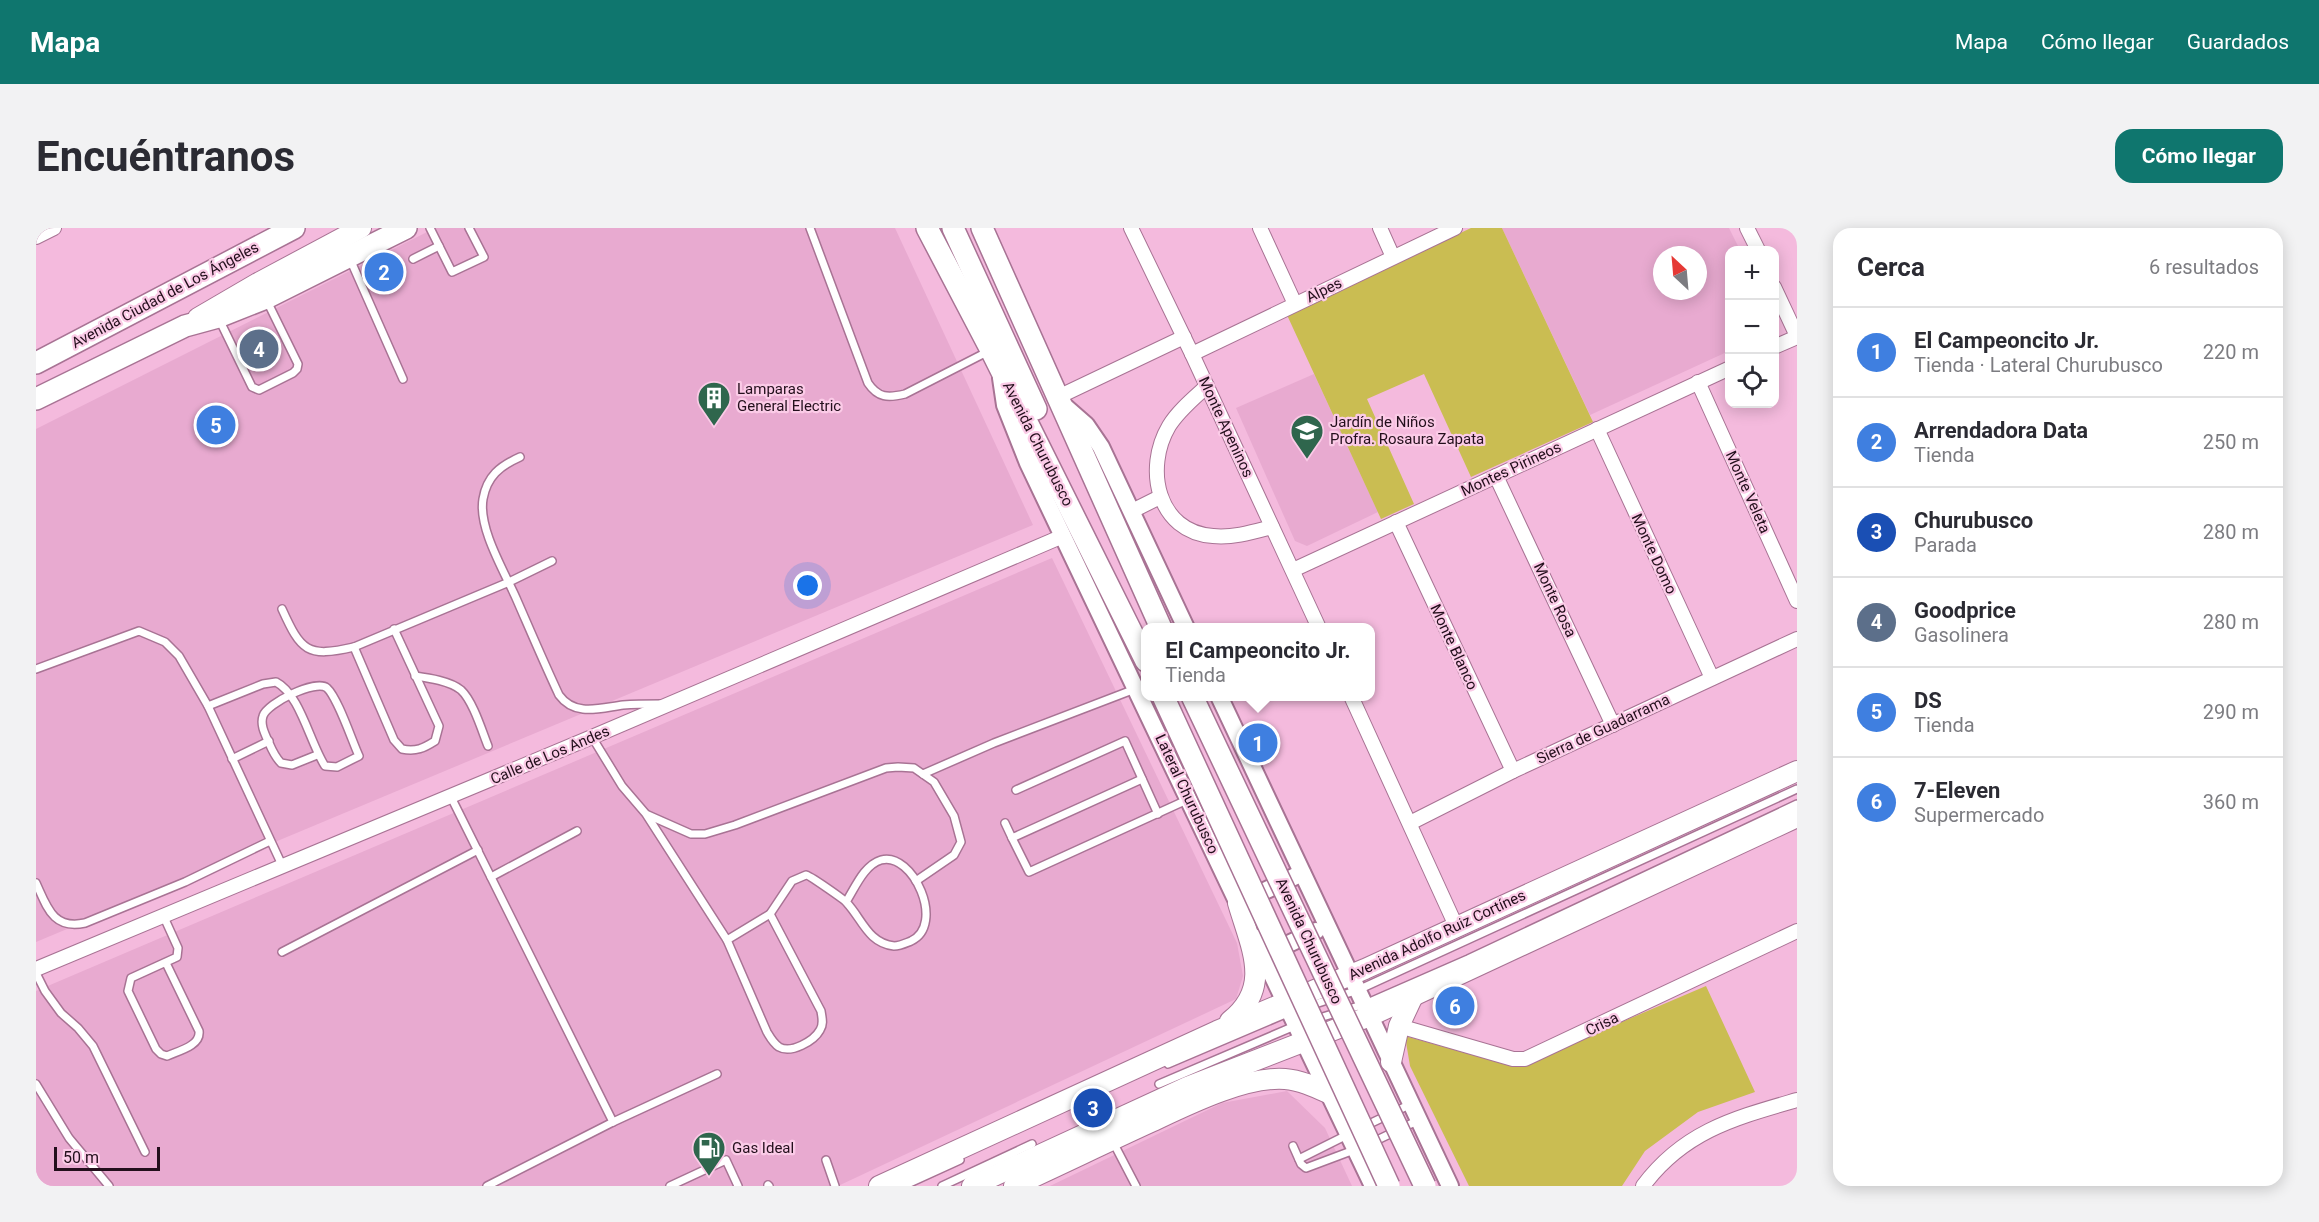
<!DOCTYPE html>
<html lang="es">
<meta charset="utf-8">
<style>
body{margin:0;font-family:Roboto,sans-serif;background:#f2f2f3;color:#2b2b33}
.controls{position:absolute;right:18px;top:18px;display:grid;overflow:hidden;border-radius:12px;box-shadow:0 3px 15px #0003}
.controls button{width:54px;height:54px;display:grid;place-items:center;padding:0;border:0;border-bottom:2px solid #e1e1e2;background:#fff;color:#2b2b33;font:30px sans-serif}
.compass{position:absolute;left:1617px;top:18px;width:54px;height:54px;border-radius:50%;background:#fff;box-shadow:0 3px 15px #0003;rotate:334deg}
.scale{position:absolute;left:18px;bottom:15px;width:106px;box-sizing:border-box;padding-left:6px;border:3px solid #230f1c;border-top:0;font-size:16px;line-height:21px;white-space:nowrap;color:#230f1c;-webkit-text-stroke:4px #fbcbe7;paint-order:stroke}
.you{position:absolute;left:772px;top:358px;width:21px;height:21px;margin:-15px;border:4px solid #fff;border-radius:50%;background:#1a73e8;box-shadow:0 0 0 9px #1a73e833}
.badge{display:grid;place-items:center;width:39px;height:39px;border-radius:50%;background:#0f766e;color:#fff;font-size:20px;font-weight:700}
.pin{position:absolute;translate:-50% -50%;border:3px solid #fff;box-shadow:0 2px 6px #0006}
.popup{position:absolute;left:1105px;top:395px;width:234px;height:78px;box-sizing:border-box;display:grid;place-content:center;border-radius:12px;background:#fff;filter:drop-shadow(0 2px 4px #0005);font-size:20px;white-space:nowrap;color:#7c7c81}
.popup b{font-size:22px;color:#2b2b33}
.popup::after{content:'';position:absolute;left:50%;top:100%;margin-left:-12px;border:12px solid transparent;border-top-color:#fff}
.list{margin:0;padding:0;list-style:none}
h2{display:flex;justify-content:space-between;align-items:center;height:78px;margin:0;padding:0 24px;font-size:26px}
h2 small{font-size:20px;font-weight:400;color:#7c7c81}
.list li{display:grid;grid-template-columns:39px 1fr auto;gap:18px;align-items:center;box-sizing:border-box;height:90px;padding:0 24px;border-top:2px solid #e1e1e2}
.list b{display:block;font-size:22px;white-space:nowrap}
.list p{margin:0;font-size:20px;white-space:nowrap;color:#7c7c81}
.list em{font-size:20px;font-style:normal;color:#7c7c81}
.icon{flex:none;width:33px;height:33px;fill:none;stroke:currentColor;stroke-width:2;stroke-linecap:round;stroke-linejoin:round}
.map{position:relative;flex:none;width:1761px;height:958px;overflow:hidden;border-radius:18px}
header{display:flex;align-items:center;gap:36px;box-sizing:border-box;height:84px;padding:0 30px;background:#0f766e;color:#fff}
header strong{font-size:28px}
nav{display:flex;gap:33px;margin-inline-start:auto;font-size:21px}
.intro{display:flex;align-items:center;justify-content:space-between;box-sizing:border-box;height:144px;padding:0 36px}
h1{margin:0;font-size:42px}
.button{padding:15px 27px;border-radius:18px;background:#0f766e;color:#fff;font-size:21px;font-weight:700}
main{display:flex;gap:36px;padding:0 36px}
aside{flex:1;background:#fff;border-radius:18px;box-shadow:0 3px 15px #0003}
.map>svg:first-child{display:block}
.built{fill:#e8aad0;fill-rule:evenodd}
.green{fill:#cabd52}
.lines{fill:none;stroke-linecap:round;stroke-linejoin:round}
.service-casing{stroke:#a87394;stroke-width:10}
.minor-casing{stroke:#a87394;stroke-width:16}
.tertiary-casing{stroke:#a87394;stroke-width:20}
.primary-casing{stroke:#a87394;stroke-width:22}
.trunk-casing{stroke:#a87394;stroke-width:24}
.service{stroke:#fff;stroke-width:7}
.minor{stroke:#fff;stroke-width:14}
.tertiary{stroke:#fff;stroke-width:16}
.primary{stroke:#fff;stroke-width:20}
.trunk{stroke:#fff;stroke-width:21}
.trunk-bridge-casing{stroke:#a87394;stroke-width:24;stroke-linecap:butt}
.trunk-bridge{stroke:#fff;stroke-width:21}
.labels{text-anchor:middle;stroke-width:4.5;stroke-linejoin:round;paint-order:stroke}
.street-label{font-size:15px;fill:#230f1c;stroke:#fbcbe7}
.poi-label{font-size:15px;fill:#230f1c;stroke:#fbcbe7;text-anchor:start}
</style>
<header>
<strong>Mapa</strong>
<nav><a>Mapa</a><a>Cómo llegar</a><a>Guardados</a></nav>
</header>
<div class="intro"><h1>Encuéntranos</h1><a class="button">Cómo llegar</a></div>
<main>
<div class="map">
<svg width="1761" height="958" viewBox="0 0 1761 958">
<rect width="100%" height="100%" fill="#f4badd"/>
<g class="built">
<polygon points="399,0 859,0 997,297 0,714 0,201"/>
<path d="M1466,0H1693L1704,22H1694L1693,123L1554,187ZM1626,27H1662V63H1626Z"/>
<polygon points="1278,146 1342,284 1271,318 1259,313 1200,180"/>
<polygon points="1016,330 1201,715 1207,748 1200,771 802,958 0,958 0,763"/>
<polygon points="1251,863 1289,900 1316,958 1014,958 1186,875"/>
</g>
<g class="green">
<polygon points="1435,0 1466,0 1557,194 1435,249 1388,146 1331,171 1378,276 1345,291 1251,87"/>
<polygon points="1670,758 1719,864 1662,884 1609,923 1586,958 1433,958 1374,838 1369,808 1480,839"/>
</g>
<g class="lines">
<g class="service-casing">
<g id="service">
<polyline points="394,0 416,44 448,29 433,0"/>
<path d="M774,0L832,155C842,170 852,170 869,166L953,123"/>
<polyline points="314,31 367,151"/>
<polyline points="377,31 403,18"/>
<polyline points="183,91 216,159 223,162 257,145 261,141 262,136 231,73"/>
<path d="M484,229C464,238 451,248 447,271C442,300 468,343 480,370C494,402 508,435 523,467C539,489 564,480 587,477C600,476 612,476 625,476"/>
<path d="M246,381C265,423 271,430 318,419L473,354L516,333"/>
<path d="M318,419L358,512L366,521C380,524 388,520 399,513L403,498L358,401"/>
<polyline points="0,441 103,403 129,414 143,428 172,478 246,637"/>
<path d="M379,448C393,450 414,453 425,462C437,473 446,503 452,518"/>
<path d="M172,478L227,456L240,454C264,466 274,515 289,538L301,539L323,528C316,513 302,470 291,460C280,451 231,475 227,488C224,497 229,506 233,515C236,522 239,529 245,535L256,537L281,527"/>
<path d="M556,509L586,558L610,586L691,712L731,804C734,809 737,815 743,819C755,826 778,813 784,802C788,796 786,790 785,783L734,686"/>
<polyline points="196,531 233,513"/>
<polyline points="887,546 958,515 1099,461"/>
<polyline points="980,562 1089,513 1122,586"/>
<polyline points="415,569 577,894"/>
<polyline points="612,587 655,606 669,606 699,597 850,540 862,539 878,540 898,554 918,588 925,614 918,627 880,653"/>
<polyline points="969,595 976,610 1106,551"/>
<polyline points="976,610 993,644 1153,571"/>
<polyline points="455,649 541,603"/>
<path d="M0,655C11,679 17,702 49,695L149,654L234,613"/>
<path d="M127,687L142,720L141,729L95,750L92,763L120,821L125,826L131,828C142,823 165,818 163,803L130,735"/>
<path d="M691,712L734,686L756,653L770,647C773,647 809,672 811,675C826,691 832,715 858,718C864,718 870,715 875,713C910,697 877,623 845,632C828,637 819,660 810,674"/>
<polyline points="246,724 442,622"/>
<polyline points="0,745 9,763 25,785 42,800 57,818 109,924"/>
<polyline points="1273,778 1322,762 1761,561"/>
<polyline points="1280,791 1329,776 1432,731 1761,576"/>
<polyline points="1132,836 1254,784"/>
<polyline points="0,856 33,910 73,958"/>
<polyline points="1123,856 1261,797"/>
<polyline points="1329,898 1375,876"/>
<polyline points="1076,912 1100,958"/>
<polyline points="1337,914 1383,892"/>
<polyline points="1257,918 1265,936 1270,940 1318,922"/>
<polyline points="1263,931 1311,907"/>
<polyline points="790,932 799,958"/>
<polyline points="732,957 733,958"/>
<polyline points="451,958 577,894 681,846"/>
<polyline points="634,958 690,932 702,958"/>
<polyline points="867,958 924,932"/>
<polyline points="906,958 996,916"/>
</g>
</g>
<g class="minor-casing">
<g id="minor">
<polyline points="1095,0 1156,126 1283,400"/>
<polyline points="1224,0 1259,76"/>
<polyline points="1344,0 1357,29"/>
<polyline points="1711,0 1722,22"/>
<polyline points="0,9 18,0"/>
<polyline points="1738,59 1761,108"/>
<polyline points="1738,119 1761,109"/>
<polyline points="1156,126 1419,0"/>
<polyline points="1662,154 1761,373"/>
<path d="M1171,158C1158,170 1142,183 1133,198C1108,240 1121,304 1177,308C1197,310 1217,304 1236,299"/>
<polyline points="1022,169 1148,109"/>
<polyline points="1561,201 1676,450"/>
<polyline points="1460,248 1577,497"/>
<polyline points="1096,283 1124,269"/>
<polyline points="1360,294 1477,543"/>
<polyline points="1257,342 1694,140"/>
<polyline points="1315,468 1420,698"/>
<polyline points="1374,595 1477,543 1761,411"/>
<polyline points="0,741 556,509 1027,308"/>
<polyline points="1363,798 1477,831 1489,831 1761,703"/>
<path d="M1607,958C1648,903 1699,890 1761,872"/>
</g>
</g>
<g class="tertiary-casing">
<g id="tertiary">
<polyline points="965,150 969,177 992,235 1207,686"/>
<polyline points="1026,176 1050,197 1065,219 1150,400"/>
<polyline points="1183,468 1414,958"/>
<polyline points="1210,672 1266,645"/>
<polyline points="1218,709 1337,958"/>
<polyline points="1233,725 1280,703"/>
</g>
</g>
<g class="primary-casing">
<g id="primary">
<polyline points="162,90 222,55 325,0"/>
<path d="M1194,793C1237,759 1215,720 1202,675"/>
<polyline points="1355,834 1363,798 1377,768"/>
<polyline points="843,958 1181,803 1329,741 1761,543"/>
<polyline points="936,958 1151,859 1334,788 1377,768 1761,589"/>
<path d="M978,958C1024,937 1069,915 1115,894C1151,877 1209,848 1249,851C1264,852 1279,859 1292,865"/>
</g>
</g>
<g class="trunk-casing">
<g id="trunk">
<polyline points="891,0 955,122 1110,433"/>
<polyline points="917,0 1000,181"/>
<polyline points="946,0 1125,400"/>
<polyline points="0,135 258,0"/>
<polyline points="0,171 149,98 182,89 230,70 370,0"/>
</g>
</g>
<use href="#service" class="service"/>
<use href="#minor" class="minor"/>
<use href="#tertiary" class="tertiary"/>
<use href="#primary" class="primary"/>
<use href="#trunk" class="trunk"/>
<g class="trunk-bridge-casing">
<g id="trunk-bridge">
<polyline points="1127,468 1353,958"/>
<polyline points="1156,468 1389,958"/>
</g>
</g>
<use href="#trunk-bridge" class="trunk-bridge"/>
</g>
<defs>
<g id="building-pin" transform="scale(1.725)"><path d="M0 17L-7.5 6A9.5 9.5 0 1 1 7.5 6Z" fill="#2f664d" stroke="#fbcbe7"/><path d="M-4-6H4V6H1V3H-1V6H-4ZM-2.5-4.3h1.7v1.8h-1.7ZM.8-4.3h1.7v1.8H.8ZM-2.5-1h1.7V.8h-1.7ZM.8-1h1.7V.8H.8Z" fill="#fff"/></g>
<g id="school-pin" transform="scale(1.725)"><path d="M0 17L-7.5 6A9.5 9.5 0 1 1 7.5 6Z" fill="#2f664d" stroke="#fbcbe7"/><path d="M0-5L7-2L0 1L-7-2ZM-4 1L0 2.5L4 1V4Q0 6-4 4Z" fill="#fff"/></g>
<g id="fuel-pin" transform="scale(1.725)"><path d="M0 17L-7.5 6A9.5 9.5 0 1 1 7.5 6Z" fill="#2f664d" stroke="#fbcbe7"/><path d="M-5.5-6h7V0h2V4h1.3V-2.5L3-4.5l.8-.8L6-3V5H2.5V1h-1V6h-7ZM-4.2-4.7v3.2H.2V-4.7Z" fill="#fff"/></g>
</defs>
<g fill-rule="evenodd">
<use href="#building-pin" x="678" y="170"/>
<use href="#school-pin" x="1271" y="203"/>
<use href="#fuel-pin" x="673" y="920"/>
</g>
<g class="labels">
<g class="street-label">
<text transform="translate(1288 62) rotate(-26)" y="5">Alpes</text>
<text transform="translate(129 67) rotate(-28)" y="5">Avenida Ciudad de Los Ángeles</text>
<text transform="translate(1190 199) rotate(65)" y="5">Monte Apeninos</text>
<text transform="translate(1002 216) rotate(63)" y="5">Avenida Churubusco</text>
<text transform="translate(1475 241) rotate(-25)" y="5">Montes Pirineos</text>
<text transform="translate(1712 264) rotate(66)" y="5">Monte Veleta</text>
<text transform="translate(1618 326) rotate(65)" y="5">Monte Domo</text>
<text transform="translate(1519 372) rotate(65)" y="5">Monte Rosa</text>
<text transform="translate(1418 419) rotate(65)" y="5">Monte Blanco</text>
<text transform="translate(1567 501) rotate(-25)" y="5">Sierra de Guadarrama</text>
<text transform="translate(514 527) rotate(-23)" y="5">Calle de Los Andes</text>
<text transform="translate(1151 566) rotate(65)" y="5">Lateral Churubusco</text>
<text transform="translate(1401 707) rotate(-25)" y="5">Avenida Adolfo Ruiz Cortínes</text>
<text transform="translate(1273 713) rotate(65)" y="5">Avenida Churubusco</text>
<text transform="translate(1566 796) rotate(-26)" y="5">Crisa</text>
</g>
<g class="poi-label">
<text x="701" y="166">Lamparas<tspan x="701" dy="17">General Electric</tspan></text>
<text x="1294" y="199">Jardín de Niños<tspan x="1294" dy="17">Profra. Rosaura Zapata</tspan></text>
<text x="696" y="925">Gas Ideal</text>
</g>
</g>
</svg>
<div class="controls">
<button>+</button>
<button>−</button>
<button><svg class="icon" aria-label="locate" viewBox="0 0 24 24"><circle cx="12" cy="12" r="6"/><path d="M12 2v4M12 18v4M2 12h4M18 12h4"/></svg></button>
</div>
<svg class="compass" viewBox="-18 -18 36 36"><path d="M0-13l5 13h-10z" fill="#e53935"/><path d="M0 13l5-13h-10z" fill="#7c7c81"/></svg>
<div class="scale">50 m</div>
<div class="you"></div>
<div class="pin badge" style="left:1222px;top:515px;background:#3f7fe0">1</div>
<div class="popup"><b>El Campeoncito Jr.</b>Tienda</div>
<div class="pin badge" style="left:348px;top:44px;background:#3f7fe0">2</div>
<div class="pin badge" style="left:1057px;top:880px;background:#1a4fb4">3</div>
<div class="pin badge" style="left:223px;top:121px;background:#5c6f8a">4</div>
<div class="pin badge" style="left:180px;top:197px;background:#3f7fe0">5</div>
<div class="pin badge" style="left:1419px;top:778px;background:#3f7fe0">6</div>
</div>
<aside>
<h2>Cerca<small>6 resultados</small></h2>
<ul class="list">
<li><span class="badge" style="background:#3f7fe0">1</span><div><b>El Campeoncito Jr.</b><p>Tienda · Lateral Churubusco</p></div><em>220 m</em></li>
<li><span class="badge" style="background:#3f7fe0">2</span><div><b>Arrendadora Data</b><p>Tienda</p></div><em>250 m</em></li>
<li><span class="badge" style="background:#1a4fb4">3</span><div><b>Churubusco</b><p>Parada</p></div><em>280 m</em></li>
<li><span class="badge" style="background:#5c6f8a">4</span><div><b>Goodprice</b><p>Gasolinera</p></div><em>280 m</em></li>
<li><span class="badge" style="background:#3f7fe0">5</span><div><b>DS</b><p>Tienda</p></div><em>290 m</em></li>
<li><span class="badge" style="background:#3f7fe0">6</span><div><b>7-Eleven</b><p>Supermercado</p></div><em>360 m</em></li>
</ul>
</aside>
</main>
